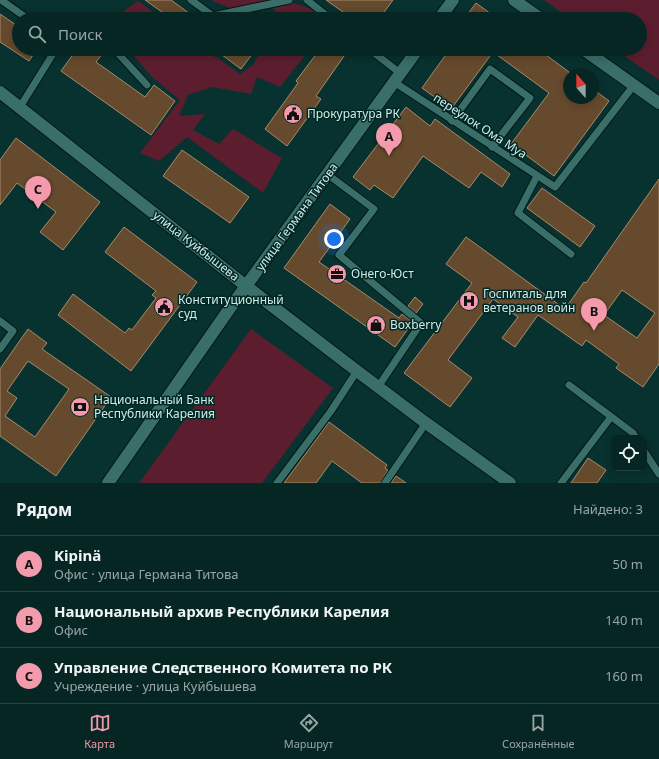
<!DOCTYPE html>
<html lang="ru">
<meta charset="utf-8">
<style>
body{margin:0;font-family:"Noto Sans",sans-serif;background:#143230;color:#f1f3f6}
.controls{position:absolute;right:12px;bottom:12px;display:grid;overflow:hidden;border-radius:8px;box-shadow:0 2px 10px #0003}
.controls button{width:36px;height:36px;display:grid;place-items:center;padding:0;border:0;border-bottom:1px solid #274341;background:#062623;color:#f1f3f6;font:20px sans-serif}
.compass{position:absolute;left:563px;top:68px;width:36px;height:36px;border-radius:50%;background:#062623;box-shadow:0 2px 10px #0003;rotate:339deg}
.you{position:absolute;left:334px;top:239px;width:14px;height:14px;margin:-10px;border:3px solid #fff;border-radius:50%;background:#1a73e8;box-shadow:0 0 0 6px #1a73e833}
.badge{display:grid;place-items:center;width:26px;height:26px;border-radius:50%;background:#f39aac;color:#111;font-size:13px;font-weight:700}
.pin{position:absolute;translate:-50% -33px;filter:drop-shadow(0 1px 2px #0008)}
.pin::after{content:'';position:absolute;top:21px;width:14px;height:12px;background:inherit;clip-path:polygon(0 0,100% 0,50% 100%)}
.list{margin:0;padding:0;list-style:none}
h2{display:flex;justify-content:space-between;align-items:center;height:52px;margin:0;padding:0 16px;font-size:17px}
h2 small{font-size:13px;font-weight:400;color:#98a5a6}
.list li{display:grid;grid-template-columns:26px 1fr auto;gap:12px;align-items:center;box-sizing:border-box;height:56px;padding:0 16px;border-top:1px solid #274341}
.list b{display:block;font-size:15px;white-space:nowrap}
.list p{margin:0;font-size:13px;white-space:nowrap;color:#98a5a6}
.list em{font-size:13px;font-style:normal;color:#98a5a6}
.icon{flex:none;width:22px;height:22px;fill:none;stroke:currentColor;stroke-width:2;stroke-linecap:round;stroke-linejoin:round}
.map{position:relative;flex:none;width:659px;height:483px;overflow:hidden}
.search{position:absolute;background:#062623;box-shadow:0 2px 10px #0003;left:12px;right:12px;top:12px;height:44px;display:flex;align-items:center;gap:10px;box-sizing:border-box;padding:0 14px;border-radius:22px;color:#98a5a6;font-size:15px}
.sheet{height:220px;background:#062623}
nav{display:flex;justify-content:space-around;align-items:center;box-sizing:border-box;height:56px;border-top:1px solid #274341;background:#062623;font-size:11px;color:#98a5a6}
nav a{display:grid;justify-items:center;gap:2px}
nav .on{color:#f39aac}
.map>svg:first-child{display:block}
.green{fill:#5c1e2f}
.building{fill:#664a2d;stroke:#a88a6b;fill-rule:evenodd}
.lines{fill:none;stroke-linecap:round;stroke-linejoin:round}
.service-casing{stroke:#001816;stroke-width:9}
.minor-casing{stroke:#001816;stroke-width:14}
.tertiary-casing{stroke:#001816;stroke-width:14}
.secondary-casing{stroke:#001816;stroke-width:14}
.service{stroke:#3a6e69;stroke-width:7}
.minor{stroke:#3a6e69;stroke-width:12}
.tertiary{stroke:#3a6e69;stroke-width:12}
.secondary{stroke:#3a6e69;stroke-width:12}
.labels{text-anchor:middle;stroke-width:3;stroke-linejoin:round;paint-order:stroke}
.poi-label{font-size:12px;fill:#d0ebe7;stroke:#002825;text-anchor:start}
.street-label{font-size:12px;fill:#d0ebe7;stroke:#002825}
</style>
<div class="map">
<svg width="659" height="483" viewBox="0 0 659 483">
<rect width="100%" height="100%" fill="#08322f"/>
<g class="green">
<polygon points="211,0 285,0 323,13 323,19 278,19 280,15 267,3 234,10"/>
<polygon points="544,0 659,0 659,80 614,49 640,49 640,19 571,19"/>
<polygon points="138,1 163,19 112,19"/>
<polygon points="128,49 195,49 218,58 240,74 253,65 262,49 310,49 280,87 257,77 251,94 212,87 188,95 179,116 205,114 193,130 219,144 233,129 282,158 263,193 187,137 159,161 140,153 180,100 152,77"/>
<polygon points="251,329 333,388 262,483 139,483"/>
</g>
<g class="building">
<polygon points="145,0 171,0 197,19 172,19"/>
<polygon points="326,0 393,0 379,19 353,19"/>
<polygon points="476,3 498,19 464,19"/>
<polygon points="0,14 19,27 19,49 37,49 29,61 0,42"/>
<polygon points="77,49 106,49 96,62 145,97 154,85 175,101 151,135 61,71"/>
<polygon points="214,49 256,49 241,69"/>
<polygon points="320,49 349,49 316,96 321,99 287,146 265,129 298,83 296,81"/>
<polygon points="450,49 538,49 569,72 569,98 593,98 593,89 609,101 554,176 511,144 549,93 493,52 451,109 422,88"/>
<polygon points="406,107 430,126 435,119 510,174 502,187 481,172 469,188 423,156 393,198 374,185 370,190 353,177"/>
<polygon points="16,138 100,202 63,250 40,232 56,212 17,183 0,205 0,160"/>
<polygon points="182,150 249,197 230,223 163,176"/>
<path d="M659,179V364L643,387L616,368L619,364L586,340L582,346L538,315L515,347L502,338L518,317L493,299L448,360L472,378L450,407L404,373L472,283L446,264L466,237L565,309L584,282L586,283ZM622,290L655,313L637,338L604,315Z"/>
<polygon points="542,188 595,226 580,247 527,208"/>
<polygon points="330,204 350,219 319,262 399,318 402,314 410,320 407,324 410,326 395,347 284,268"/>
<polygon points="124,227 197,282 131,371 58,315 73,294 125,333 129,328 132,330 156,298 152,295 156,291 105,252"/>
<polygon points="415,297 423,304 416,313 408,306"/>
<path d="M28,329L47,343L42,349L111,397L56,476L0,436V369ZM28,361L69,389L35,437L5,416L17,398L7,391Z"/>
<polygon points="329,422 387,465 385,468 388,470 380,483 362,483 332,461 316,483 284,483"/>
<polygon points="588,458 606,470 597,483 571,483"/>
<polygon points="396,476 406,483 391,483"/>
</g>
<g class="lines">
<g class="service-casing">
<g id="service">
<polyline points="1,0 28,19"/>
<polyline points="191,0 213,16 289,0"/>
<polyline points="307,0 331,19"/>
<polyline points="114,49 147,85"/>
<polyline points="369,49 400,73"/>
<polyline points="394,82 555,187 634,85"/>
<polyline points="20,107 56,49"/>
<polyline points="452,121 490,69 530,98 492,147"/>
<polyline points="327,174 374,209 339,255 421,323 378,387"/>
<polyline points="537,176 518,213 571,254"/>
<polyline points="0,321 13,331 0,349"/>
<polyline points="569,385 633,433 636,438"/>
<polyline points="644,451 659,474"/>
<polyline points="277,483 331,411 357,371"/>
<polyline points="385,483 426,423"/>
<polyline points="561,483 611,417"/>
</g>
</g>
<g class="minor-casing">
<g id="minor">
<polyline points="439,19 453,0"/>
<polyline points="108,483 230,308 418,49"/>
</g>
</g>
<g class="tertiary-casing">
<g id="tertiary">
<polyline points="514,0 541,19"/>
<polyline points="583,49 659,103"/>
</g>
</g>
<g class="secondary-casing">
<polyline id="secondary" points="0,92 246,286 357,371 426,423 510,483"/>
</g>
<use href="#service" class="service"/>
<use href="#minor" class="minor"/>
<use href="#tertiary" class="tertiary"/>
<use href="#secondary" class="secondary"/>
</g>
<defs>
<g id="civic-disc" transform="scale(1)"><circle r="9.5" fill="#f39aac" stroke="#002825"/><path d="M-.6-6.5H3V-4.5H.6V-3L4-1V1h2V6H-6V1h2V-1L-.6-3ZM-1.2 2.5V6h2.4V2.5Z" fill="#111"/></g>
<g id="office-disc" transform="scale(1)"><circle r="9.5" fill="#f39aac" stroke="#002825"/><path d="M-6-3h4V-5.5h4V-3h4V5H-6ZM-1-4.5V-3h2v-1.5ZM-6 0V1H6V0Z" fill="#111"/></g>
<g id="hospital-disc" transform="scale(1)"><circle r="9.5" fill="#f39aac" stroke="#002825"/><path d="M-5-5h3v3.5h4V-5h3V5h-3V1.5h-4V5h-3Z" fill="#111"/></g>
<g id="shop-disc" transform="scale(1)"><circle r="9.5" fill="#f39aac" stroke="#002825"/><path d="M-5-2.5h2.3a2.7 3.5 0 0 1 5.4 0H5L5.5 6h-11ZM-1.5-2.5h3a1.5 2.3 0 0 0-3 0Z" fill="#111"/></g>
<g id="bank-disc" transform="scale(1)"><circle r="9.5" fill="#f39aac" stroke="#002825"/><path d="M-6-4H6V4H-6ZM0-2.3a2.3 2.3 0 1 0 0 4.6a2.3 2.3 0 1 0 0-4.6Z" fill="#111"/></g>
</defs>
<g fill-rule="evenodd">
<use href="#civic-disc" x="293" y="114"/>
<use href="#office-disc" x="337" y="274"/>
<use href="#hospital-disc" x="469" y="301"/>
<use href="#civic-disc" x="164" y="307"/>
<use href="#shop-disc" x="376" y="325"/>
<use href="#bank-disc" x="80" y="407"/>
</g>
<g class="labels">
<g class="poi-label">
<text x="307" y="118">Прокуратура РК</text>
<text x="351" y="278">Онего-Юст</text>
<text x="483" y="298">Госпиталь для<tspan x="483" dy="14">ветеранов войн</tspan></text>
<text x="178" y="304">Конституционный<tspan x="178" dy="14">суд</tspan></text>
<text x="390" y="329">Boxberry</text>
<text x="94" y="404">Национальный Банк<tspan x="94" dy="14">Республики Карелия</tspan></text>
</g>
<g class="street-label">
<text transform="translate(480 126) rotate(33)" y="4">переулок Ома Муа</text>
<text transform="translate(297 217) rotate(-54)" y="4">улица Германа Титова</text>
<text transform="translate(196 246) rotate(38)" y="4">улица Куйбышева</text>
</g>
</g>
</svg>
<div class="controls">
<button><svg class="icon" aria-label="locate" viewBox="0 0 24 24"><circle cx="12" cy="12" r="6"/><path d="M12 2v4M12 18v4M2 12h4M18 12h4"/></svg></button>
</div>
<svg class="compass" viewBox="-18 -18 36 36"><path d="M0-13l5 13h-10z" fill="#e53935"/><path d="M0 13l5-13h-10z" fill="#98a5a6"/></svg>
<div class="you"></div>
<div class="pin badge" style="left:389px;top:156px">A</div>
<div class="pin badge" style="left:594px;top:331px">B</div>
<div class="pin badge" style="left:38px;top:209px">C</div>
<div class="search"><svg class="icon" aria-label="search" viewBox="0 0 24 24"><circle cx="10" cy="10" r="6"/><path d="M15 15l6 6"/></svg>Поиск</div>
</div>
<section class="sheet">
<h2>Рядом<small>Найдено: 3</small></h2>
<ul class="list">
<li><span class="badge">A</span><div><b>Kipinä</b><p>Офис · улица Германа Титова</p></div><em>50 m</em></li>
<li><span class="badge">B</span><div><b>Национальный архив Республики Карелия</b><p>Офис</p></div><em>140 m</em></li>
<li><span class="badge">C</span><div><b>Управление Следственного Комитета по РК</b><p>Учреждение · улица Куйбышева</p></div><em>160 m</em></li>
</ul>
</section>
<nav>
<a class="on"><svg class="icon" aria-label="map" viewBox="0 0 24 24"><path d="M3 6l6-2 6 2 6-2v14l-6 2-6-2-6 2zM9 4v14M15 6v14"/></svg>Карта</a>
<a><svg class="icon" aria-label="directions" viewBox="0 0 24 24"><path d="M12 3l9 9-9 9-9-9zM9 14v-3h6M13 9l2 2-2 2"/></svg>Маршрут</a>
<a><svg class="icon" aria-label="saved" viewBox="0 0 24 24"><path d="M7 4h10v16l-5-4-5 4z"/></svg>Сохранённые</a>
</nav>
